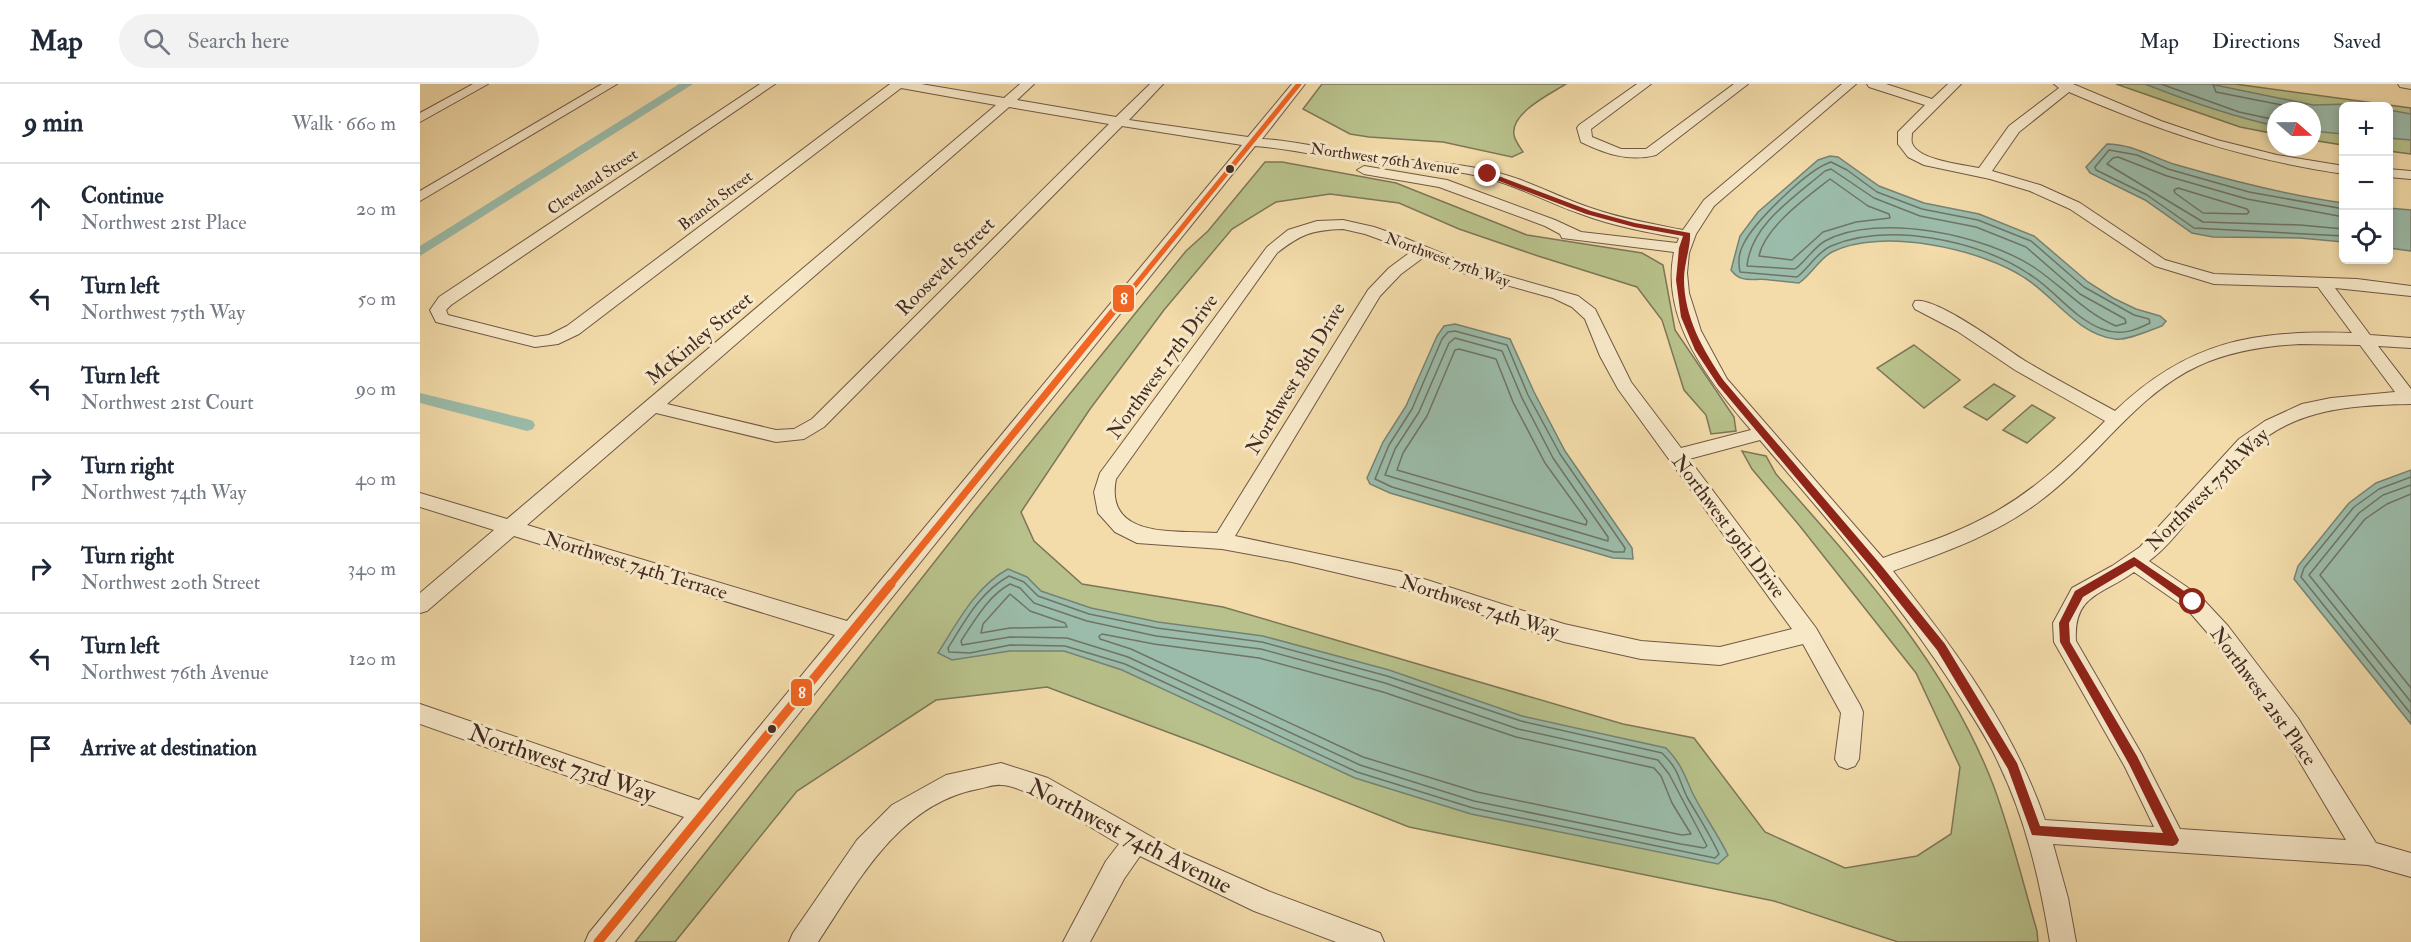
<!DOCTYPE html>
<meta charset="utf-8">
<style>
body{margin:0;font-family:"IM FELL Double Pica",serif;background:#f2f2f3;color:#1f2937}
.controls{position:absolute;right:18px;top:18px;display:grid;overflow:hidden;border-radius:9px;box-shadow:0 3px 9px #0003}
.controls button{width:54px;height:54px;display:grid;place-items:center;padding:0;border:0;border-bottom:2px solid #e0e1e3;background:#fff;color:#1f2937;font:30px sans-serif}
.compass{position:absolute;left:1847px;top:18px;width:54px;height:54px;border-radius:50%;background:#fff;box-shadow:0 3px 9px #0003;rotate:110deg}
.stop{position:absolute;width:18px;height:18px;margin:-14px;border:4px solid #8f2418;border-radius:50%;background:#fff}
.stop.end{background:#8f2418;border-color:#fff;box-shadow:0 2px 6px #0008}
.list{margin:0;padding:0;list-style:none}
h2{display:flex;justify-content:space-between;align-items:center;height:78px;margin:0;padding:0 24px;font-size:26px}
h2 small{font-size:20px;font-weight:400;color:#747a83}
.list li{display:grid;grid-template-columns:39px 1fr auto;gap:18px;align-items:center;box-sizing:border-box;height:90px;padding:0 24px;border-top:2px solid #e0e1e3}
.list b{display:block;font-size:22px;white-space:nowrap}
.list p{margin:0;font-size:20px;white-space:nowrap;color:#747a83}
.list em{font-size:20px;font-style:normal;color:#747a83}
.icon{flex:none;width:33px;height:33px;fill:none;stroke:currentColor;stroke-width:2;stroke-linecap:round;stroke-linejoin:round}
.map{position:relative;flex:none;width:1991px;height:858px;overflow:hidden}
header{display:flex;align-items:center;gap:36px;box-sizing:border-box;height:84px;padding:0 30px;background:#fff;border-bottom:2px solid #e0e1e3}
header strong{font-size:28px}
nav{display:flex;gap:33px;margin-inline-start:auto;font-size:21px}
.search{width:420px;height:54px;background:#f2f2f3;display:flex;align-items:center;gap:15px;box-sizing:border-box;padding:0 21px;border-radius:33px;color:#747a83;font-size:22px}
main{display:flex}
aside{flex:1;background:#fff}
.map>svg:first-child{display:block}
.green{fill:#b8c18b;stroke:#7e7658;stroke-width:1.5}
.water{fill:#9bbcaa;stroke:#788274;stroke-width:1.5}
.lines{fill:none;stroke-linecap:round;stroke-linejoin:round}
.shore{stroke:#707467;stroke-width:1.5}
.canal{fill:#9bbcaa;fill-rule:evenodd}
.minor-casing{stroke:#705846;stroke-width:2}
.minor{fill:#f7e8c8;fill-rule:evenodd}
.bus-1-far2-casing{stroke:#f7e8c8;stroke-width:8}
.bus-1-far1-casing{stroke:#f7e8c8;stroke-width:11}
.bus-1-casing{stroke:#f7e8c8;stroke-width:14}
.bus-1-far2{stroke:#f26522;stroke-width:5}
.bus-1-far1{stroke:#f26522;stroke-width:7}
.bus-1{stroke:#f26522;stroke-width:9}
.route{fill:#8f2418}
.bus-dot{fill:#442c24;stroke:#f7e8c8;stroke-width:2}
.labels{text-anchor:middle;stroke-width:6;stroke-linejoin:round;paint-order:stroke}
.far-street-label{font-size:16px;fill:#442c24;stroke:#f7e8c8}
.street-label{font-size:20px;fill:#442c24;stroke:#f7e8c8}
.near-street-label{font-size:24px;fill:#442c24;stroke:#f7e8c8}
.line-badge{stroke:#f7e8c8;stroke-width:2}
.badge-label{font-size:16px;text-anchor:middle;font-weight:bold;fill:#fff}
</style>
<header>
<strong>Map</strong>
<div class="search"><svg class="icon" aria-label="search" viewBox="0 0 24 24"><circle cx="10" cy="10" r="6"/><path d="M15 15l6 6"/></svg>Search here</div>
<nav><a>Map</a><a>Directions</a><a>Saved</a></nav>
</header>
<main>
<aside>
<h2>9 min<small>Walk · 660 m</small></h2>
<ul class="list">
<li><svg class="icon" aria-label="ahead" viewBox="0 0 24 24"><path d="M12 20V5M6 11l6-6 6 6"/></svg><div><b>Continue</b><p>Northwest 21st Place</p></div><em>20 m</em></li>
<li><svg class="icon" aria-label="left" viewBox="0 0 24 24"><path d="M17 20v-9H6M10 6l-5 5 5 5"/></svg><div><b>Turn left</b><p>Northwest 75th Way</p></div><em>50 m</em></li>
<li><svg class="icon" aria-label="left" viewBox="0 0 24 24"><path d="M17 20v-9H6M10 6l-5 5 5 5"/></svg><div><b>Turn left</b><p>Northwest 21st Court</p></div><em>90 m</em></li>
<li><svg class="icon" aria-label="right" viewBox="0 0 24 24"><path d="M7 20v-9h11M14 6l5 5-5 5"/></svg><div><b>Turn right</b><p>Northwest 74th Way</p></div><em>40 m</em></li>
<li><svg class="icon" aria-label="right" viewBox="0 0 24 24"><path d="M7 20v-9h11M14 6l5 5-5 5"/></svg><div><b>Turn right</b><p>Northwest 20th Street</p></div><em>340 m</em></li>
<li><svg class="icon" aria-label="left" viewBox="0 0 24 24"><path d="M17 20v-9H6M10 6l-5 5 5 5"/></svg><div><b>Turn left</b><p>Northwest 76th Avenue</p></div><em>120 m</em></li>
<li><svg class="icon" aria-label="arrive" viewBox="0 0 24 24"><path d="M6 21V4h12l-3 4 3 4H6"/></svg><div><b>Arrive at destination</b></div></li>
</ul>
</aside>
<div class="map">
<svg width="1991" height="858" viewBox="0 0 1991 858">
<rect width="100%" height="100%" fill="#f3dcaa"/>
<filter id="stains"><feTurbulence type="fractalNoise" baseFrequency=".00333" numOctaves="4"/><feColorMatrix values="0 0 0 0 .2 0 0 0 0 .09 0 0 0 0 .02 0 0 0 .5 -.17"/></filter>
<radialGradient id="worn" r=".72"><stop offset=".6" stop-color="#630" stop-opacity="0"/><stop offset="1" stop-color="#630" stop-opacity=".3"/></radialGradient>
<g class="green">
<path d="M902,0H1146C1130,10 1090,29 1094,51C1095,57 1100,63 1103,68L1092,73L1023,58L949,53L930,50L883,25Z"/>
<polygon points="1696,0 1815,0 1991,24 1991,70 1969,67 1968,22 1924,22 1923,61 1892,56 1892,27 1856,27 1856,50 1820,43"/>
<path d="M845,78H862L976,99L1107,151L1222,169L1243,181L1255,246L1314,333L1316,347L1291,350L1286,331L1264,306L1242,236L1217,203L1118,172L1039,145L979,119L910,110L856,118L812,145L744,226L712,269L670,325L601,428L614,457L662,500L803,523L1203,640L1274,654L1345,748L1425,784L1497,772L1531,750L1540,683L1496,589L1379,441L1332,385L1322,367L1346,372L1356,390C1440,485 1528,582 1574,703C1591,749 1603,799 1617,847L1618,858H1478L1354,817L989,743L782,661L627,603L516,616L377,707L255,858H215L557,424L766,167L788,147Z"/>
<polygon points="1494,261 1540,296 1504,324 1457,284"/>
<polygon points="1574,300 1595,312 1567,336 1544,323"/>
<polygon points="1612,321 1635,334 1607,359 1583,346"/>
</g>
<g class="water">
<path d="M1725,0H1790L1893,21L1930,20L1944,22H1924L1923,50L1892,47V27H1856V42C1810,32 1768,17 1725,0Z"/>
<polygon points="1969,26 1991,30 1991,56 1969,54"/>
<path d="M1687,60C1713,60 1733,74 1757,81C1812,97 1867,111 1923,119V158L1880,154L1793,153L1772,149L1725,116L1670,89L1666,83Z"/>
<path d="M1410,72L1418,73L1459,102L1504,119L1559,130L1614,152L1668,198L1693,214L1716,225L1740,232L1746,237L1742,242C1730,246 1707,257 1695,255C1657,250 1635,213 1605,194C1562,165 1461,143 1412,168C1399,175 1391,191 1379,199C1369,198 1360,197 1350,196C1335,193 1322,201 1311,186L1320,152L1338,128L1398,76Z"/>
<polygon points="1968,124 1991,126 1991,167 1969,164"/>
<polygon points="1035,240 1090,255 1114,308 1145,367 1212,464 1213,475 1193,474 970,409 950,400 947,394 963,358 986,322 1017,252 1024,242"/>
<polygon points="1991,386 1991,640 1874,495 1878,482 1929,419 1956,399"/>
<path d="M588,485L607,493L621,507L671,524L738,538L843,552L969,586L1102,632L1246,664C1262,681 1263,688 1272,708C1283,730 1297,749 1308,771L1298,780L1051,730L935,694L702,586L644,567H590L532,576L518,569C537,539 556,502 588,485Z"/>
</g>
<g class="lines">
<g class="shore">
<polyline points="1741,0 1819,28 1856,36"/>
<polyline points="1793,0 1796,8 1892,27"/>
<path d="M1411,78L1427,86L1457,108L1502,125L1558,136L1611,157L1664,203L1714,231L1729,235L1730,239C1714,247 1700,252 1682,245C1653,234 1635,206 1609,190C1559,156 1468,138 1411,162C1397,168 1389,184 1377,193L1320,188C1318,178 1318,170 1323,161C1334,138 1388,85 1411,78Z"/>
<path d="M1411,85L1454,114L1500,132L1556,143L1606,163L1660,210L1705,235L1706,239L1696,242C1664,228 1643,203 1615,184C1566,151 1459,128 1405,157C1393,164 1386,177 1375,185L1327,182C1331,140 1376,112 1405,87Z"/>
<path d="M1410,95L1448,122L1469,130L1470,134L1436,138L1403,148L1372,176L1339,172C1345,143 1387,113 1410,95Z"/>
<polygon points="1758,104 1827,125 1829,128 1827,130 1783,129 1755,109 1754,106"/>
<polyline points="1924,125 1829,108 1748,85 1717,71 1689,66 1675,83 1676,86 1727,111 1774,144 1924,152"/>
<polyline points="1924,133 1827,115 1747,92 1698,73 1693,74 1687,80 1783,138 1880,141 1924,145"/>
<polygon points="1035,247 1087,261 1108,311 1140,370 1205,464 1204,468 1194,468 972,403 955,395 969,361 992,325 1022,255 1028,248"/>
<polygon points="1035,254 1082,267 1102,314 1133,374 1188,453 1188,457 965,391 975,365 999,328 1029,259"/>
<polygon points="1039,265 1076,275 1093,318 1125,379 1167,437 1166,441 977,386 983,369 1007,332 1035,266"/>
<polyline points="1991,393 1959,405 1934,423 1884,484 1881,493 1991,630"/>
<polyline points="1991,401 1963,411 1939,429 1889,491 1991,618"/>
<polyline points="1991,410 1967,420 1945,435 1900,491 1991,604"/>
<path d="M589,492L604,498L618,512L669,530L737,544L842,558L967,592L1101,637L1242,669C1260,687 1257,692 1267,713C1278,732 1290,750 1299,770L1295,774L1053,724L937,688L705,580L645,562L590,561L550,569L529,568L528,564C545,537 560,508 589,492Z"/>
<path d="M590,500L600,504L614,519L667,537L736,552L841,565L965,599L1098,645L1238,676L1249,690L1287,762L1284,764L1261,760L1054,717L940,681L708,573L647,554L590,553L542,561L541,557C555,536 568,512 590,500Z"/>
<polygon points="590,510 610,527 645,539 647,543 590,544 561,549 563,540"/>
<polygon points="682,550 734,560 839,574 963,608 1096,653 1234,684 1241,692 1252,719 1271,750 1262,751 1057,708 943,673 711,565 680,555 679,552"/>
</g>
<g class="canal">
<polygon points="259,0 273,0 0,172 0,162"/>
<polygon points="0,309 107,335 113,337 115,341 113,345 107,347 0,319"/>
</g>
<g class="minor-casing">
<g id="minor">
<polygon points="53,0 68,0 0,38 0,29"/>
<polygon points="182,0 197,0 0,117 0,107"/>
<path d="M340,0H355L31,221L26,226L28,231L115,253L129,251L147,242L470,0H501L584,14L600,0H614L597,16L696,33L730,0H743L709,36L828,53L872,0H885L842,55C877,57 911,66 945,71C994,78 1042,77 1089,92C1118,101 1145,116 1174,125C1203,135 1233,140 1263,146L1284,116L1422,0H1436L1294,122L1276,150L1269,169L1267,189L1269,209L1281,247L1307,295L1463,474C1496,462 1530,452 1562,435C1610,411 1648,375 1685,337L1595,286L1537,247L1495,225L1493,221L1495,217C1516,212 1586,265 1607,278C1635,295 1666,311 1695,327C1768,257 1833,246 1932,249L1898,203L1794,200L1735,182L1650,125L1610,107L1570,95L1504,81L1488,73L1478,60V48L1505,21L1449,3L1447,0H1466L1512,15L1528,0H1541L1492,49C1492,52 1491,56 1492,59C1497,76 1544,81 1559,84L1589,42L1639,4L1634,0H1653L1741,37L1797,56L1857,71L1924,82V90C1822,75 1743,48 1649,8L1599,48L1572,87L1620,101L1660,119L1745,176L1794,190L1937,195L1991,202V212L1915,204L1950,251L1991,254V264L1958,262L1991,305V320C1934,321 1875,324 1832,365C1813,383 1797,404 1779,423C1764,441 1748,463 1729,477L1780,512L1808,542L1878,634L1956,759L1991,769V793L1948,781L1633,760L1648,814L1656,858H1630C1620,797 1606,736 1579,680C1567,653 1549,627 1533,602C1476,514 1408,436 1340,356L1269,375L1396,544L1440,621L1443,628L1439,675L1435,682L1427,685L1419,682L1415,675L1421,629L1383,560L1300,581L1221,575L1144,558L978,503L872,478L802,465L717,459L695,448L678,429L674,408L680,389L847,163L868,146L897,137L923,136L954,143L980,152L1055,183L1158,212L1175,225L1211,298L1261,364L1331,346C1289,297 1240,236 1254,168L1142,154L1140,150L1125,142L1019,103L944,90L937,86L944,82L1027,96L1135,136L1161,148L1257,159L1259,154C1226,148 1193,142 1161,130C1134,121 1108,107 1080,98C1038,84 993,84 949,79C911,75 874,65 835,62L195,858H165L169,849L264,733L0,640V620L279,716L415,551L94,452L7,527L0,529V509L74,446L0,423V409L87,435L576,21L481,4L159,250L138,260L115,263L16,238L10,226L19,213ZM589,23L689,40L392,335L374,345L356,346L247,320ZM702,42L822,61L427,537L107,441L236,329L356,358L384,355L404,343ZM923,145L945,150L992,167L969,184L948,206L797,449C757,446 684,456 696,395L857,169C881,150 892,146 923,145ZM1004,173L1043,189L1133,214L1152,223L1165,235L1180,272L1198,305L1372,545L1300,563L1221,557L1144,540L979,487L815,452L960,212L981,190ZM1880,260L1940,261L1975,308L1911,314L1882,320L1845,337L1819,355L1720,463L1692,482L1652,504L1633,539L1634,558L1705,683L1734,743L1625,736C1593,643 1534,564 1473,487C1525,468 1575,451 1620,417C1676,376 1715,311 1778,282C1811,267 1845,262 1880,260ZM1714,488L1766,524L1792,554L1862,648L1926,756L1760,745L1721,669L1656,557C1653,510 1683,511 1714,488Z"/>
<path d="M1217,0H1231L1171,45L1172,53L1201,65H1226L1314,0H1328L1236,71C1209,78 1186,70 1161,58L1157,44L1159,41Z"/>
<polygon points="1978,0 1991,0 1991,5 1980,3"/>
<polygon points="1968,85 1991,87 1991,95 1968,93"/>
<path d="M581,679L628,694L753,765L848,807L960,849L964,858H916L834,827L720,772L704,795L670,858H643L686,777L699,760C672,745 609,702 581,701C574,700 565,704 558,705C479,720 439,796 398,858H369L373,849L437,756L472,721L526,691Z"/>
</g>
</g>
<use href="#minor" class="minor"/>
<g class="bus-1-far2-casing">
<polyline id="bus-1-far2" points="699,221 879,0"/>
</g>
<g class="bus-1-far1-casing">
<polyline id="bus-1-far1" points="470,501 700,219"/>
</g>
<g class="bus-1-casing">
<polyline id="bus-1" points="178,858 471,500"/>
</g>
<use href="#bus-1-far2" class="bus-1-far2"/>
<use href="#bus-1-far1" class="bus-1-far1"/>
<use href="#bus-1" class="bus-1"/>
</g>
<path class="route" d="M1068,88L1171,127L1215,139L1270,149C1271,162 1264,180 1264,195C1264,233 1283,266 1304,297L1461,481L1525,560L1597,679L1620,742L1743,749L1709,680L1640,558L1639,539L1655,507L1714,473L1776,515V521H1769L1715,482L1663,513L1649,539L1650,558L1717,672L1759,756L1757,760L1753,762L1612,751L1588,685L1517,566L1454,487L1298,301L1275,266L1261,233L1256,196L1259,164L1263,152L1214,143L1166,130L1066,92Z"/>
<g class="bus-dot">
<circle cx="810" cy="85" r="5"/>
<circle cx="352" cy="645" r="5"/>
</g>
<g class="labels">
<g class="far-street-label">
<text transform="translate(965 74) rotate(8)" y="6">Northwest 76th Avenue</text>
<text transform="translate(172 97) rotate(-34)" y="6">Cleveland Street</text>
<text transform="translate(295 116) rotate(-37)" y="6">Branch Street</text>
<text transform="translate(1028 175) rotate(20)" y="6">Northwest 75th Way</text>
</g>
<g class="street-label">
<text transform="translate(525 182) rotate(-45)" y="7">Roosevelt Street</text>
<text transform="translate(279 254) rotate(-40)" y="7">McKinley Street</text>
<text transform="translate(742 282) rotate(-54)" y="7">Northwest 17th Drive</text>
<text transform="translate(875 294) rotate(-59)" y="7">Northwest 18th Drive</text>
<text transform="translate(1787 405) rotate(-45)" y="7">Northwest 75th Way</text>
<text transform="translate(1309 442) rotate(53)" y="7">Northwest 19th Drive</text>
<text transform="translate(216 481) rotate(17)" y="7">Northwest 74th Terrace</text>
<text transform="translate(1060 522) rotate(18)" y="7">Northwest 74th Way</text>
<text transform="translate(1844 612) rotate(54)" y="7">Northwest 21st Place</text>
</g>
<g class="near-street-label">
<text transform="translate(142 679) rotate(19)" y="8">Northwest 73rd Way</text>
<text transform="translate(710 752) rotate(27)" y="8">Northwest 74th Avenue</text>
</g>
</g>
<g class="line-badge">
<rect x="692" y="200" width="23" height="29" rx="6" fill="#f26522"/>
<rect x="370" y="594" width="23" height="29" rx="6" fill="#f26522"/>
</g>
<g class="badge-label">
<text x="704" y="220">8</text>
<text x="382" y="614">8</text>
</g>
<rect width="100%" height="100%" filter="url(#stains)"/>
<rect width="100%" height="100%" fill="url(#worn)"/>
</svg>
<div class="controls">
<button>+</button>
<button>−</button>
<button><svg class="icon" aria-label="locate" viewBox="0 0 24 24"><circle cx="12" cy="12" r="6"/><path d="M12 2v4M12 18v4M2 12h4M18 12h4"/></svg></button>
</div>
<svg class="compass" viewBox="-18 -18 36 36"><path d="M0-13l5 13h-10z" fill="#e53935"/><path d="M0 13l5-13h-10z" fill="#747a83"/></svg>
<div class="stop" style="left:1773px;top:518px"></div>
<div class="stop end" style="left:1068px;top:90px"></div>
</div>
</main>
